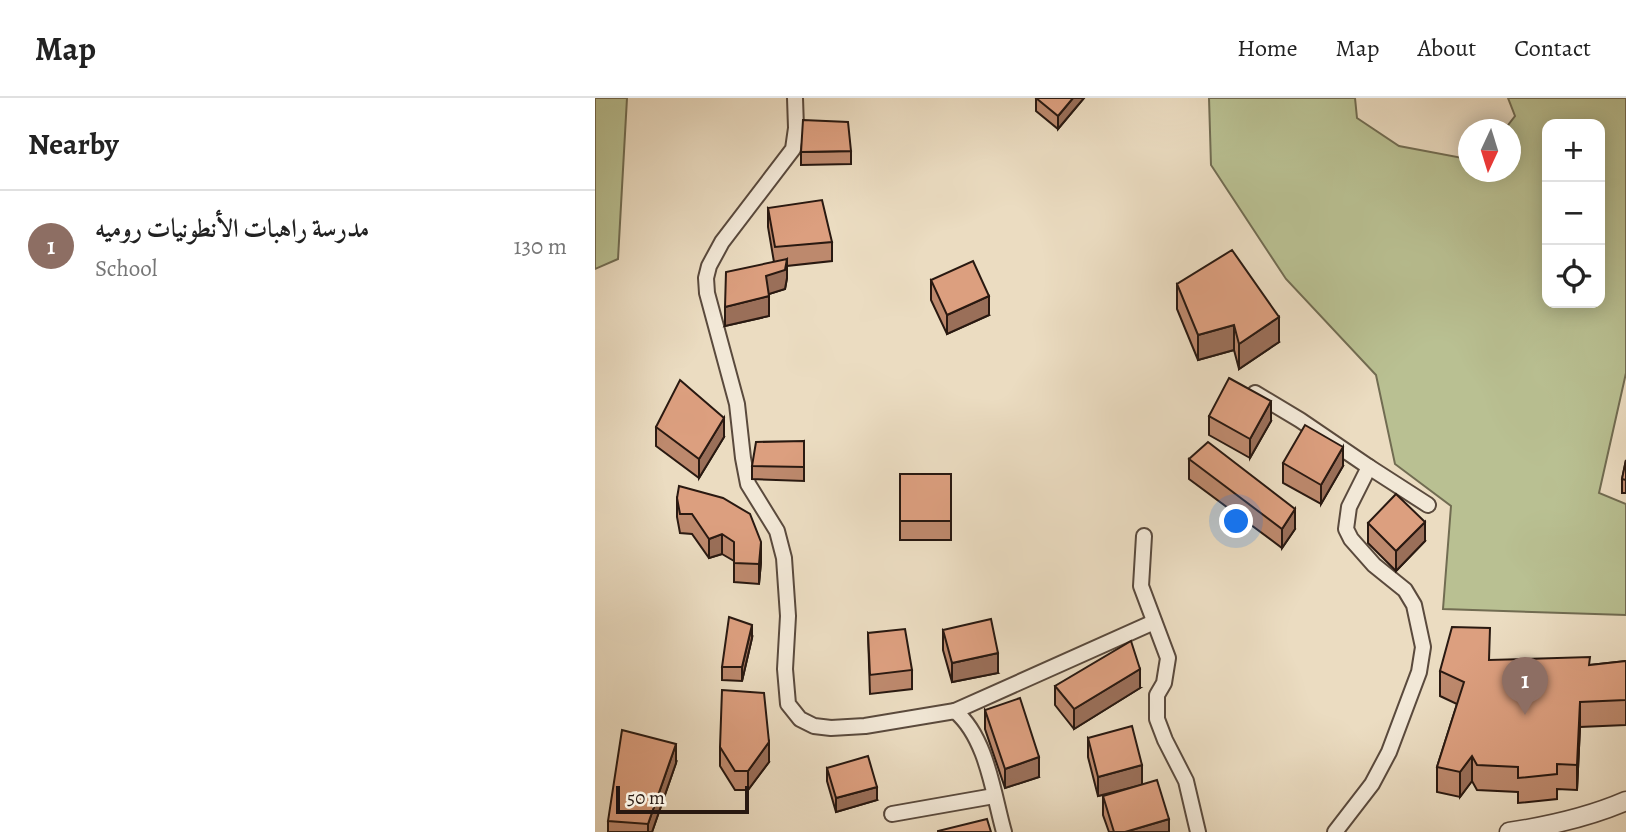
<!DOCTYPE html>
<meta charset="utf-8">
<style>
body{margin:0;font-family:Alegreya,Amiri,serif;background:#f2f2f2;color:#222}
.controls{position:absolute;right:21px;top:21px;display:grid;overflow:hidden;border-radius:14px;box-shadow:0 4px 18px #0003}
.controls button{width:63px;height:63px;display:grid;place-items:center;padding:0;border:0;border-bottom:2px solid #e0e0e0;background:#fff;color:#222;font:35px sans-serif}
.compass{position:absolute;left:863px;top:21px;width:63px;height:63px;border-radius:50%;background:#fff;box-shadow:0 4px 18px #0003;rotate:184deg}
.scale{position:absolute;left:21px;bottom:18px;width:133px;box-sizing:border-box;padding-left:7px;border:4px solid #291911;border-top:0;font-size:19px;line-height:24px;white-space:nowrap;color:#291911;-webkit-text-stroke:5px #f2e8d7;paint-order:stroke}
.you{position:absolute;left:642px;top:424px;width:24px;height:24px;margin:-18px;border:5px solid #fff;border-radius:50%;background:#1a73e8;box-shadow:0 0 0 10px #1a73e833}
.badge{display:grid;place-items:center;width:46px;height:46px;border-radius:50%;background:#0f766e;color:#fff;font-size:23px;font-weight:700}
.pin{position:absolute;translate:-50% -58px;filter:drop-shadow(0 2px 4px #0008)}
.pin::after{content:'';position:absolute;top:37px;width:24px;height:21px;background:inherit;clip-path:polygon(0 0,100% 0,50% 100%)}
.list{margin:0;padding:0;list-style:none}
h2{display:flex;justify-content:space-between;align-items:center;height:91px;margin:0;padding:0 28px;font-size:30px}
h2 small{font-size:23px;font-weight:400;color:#767676}
.list li{display:grid;grid-template-columns:46px 1fr auto;gap:21px;align-items:center;box-sizing:border-box;height:112px;padding:0 28px;border-top:2px solid #e0e0e0}
.list b{display:block;font-size:26px;white-space:nowrap}
.list p{margin:0;font-size:23px;white-space:nowrap;color:#767676}
.list em{font-size:23px;font-style:normal;color:#767676}
.icon{flex:none;width:38px;height:38px;fill:none;stroke:currentColor;stroke-width:2;stroke-linecap:round;stroke-linejoin:round}
.map{position:relative;flex:none;width:1031px;height:734px;overflow:hidden}
header{display:flex;align-items:center;gap:42px;box-sizing:border-box;height:98px;padding:0 35px;background:#fff;border-bottom:2px solid #e0e0e0}
header strong{font-size:33px}
nav{display:flex;gap:38px;margin-inline-start:auto;font-size:24px}
main{display:flex}
aside{flex:1;background:#fff}
.map>svg:first-child{display:block}
.green{fill:#b9c092;stroke:#716c52;stroke-width:2;fill-rule:evenodd}
.lines{fill:none;stroke-linecap:round;stroke-linejoin:round}
.minor-casing{stroke:#5a4a3d;stroke-width:18}
.tertiary-casing{stroke:#5a4a3d;stroke-width:21}
.minor{stroke:#f2e8d7;stroke-width:14}
.tertiary{stroke:#f2e8d7;stroke-width:18}
.wall{fill:#bd896d;stroke:#291911;stroke-width:2}
.shaded-wall{fill:#9a6f59;stroke:#291911;stroke-width:2}
.building{fill:#dc9f7f;stroke:#291911;stroke-width:2}
</style>
<header>
<strong>Map</strong>
<nav><a>Home</a><a>Map</a><a>About</a><a>Contact</a></nav>
</header>
<main>
<aside>
<h2>Nearby<small></small></h2>
<ul class="list">
<li><span class="badge" style="background:#8d6e63">1</span><div><b>مدرسة راهبات الأنطونيات روميه</b><p>School</p></div><em>130 m</em></li>
</ul>
</aside>
<div class="map">
<svg width="1031" height="734" viewBox="0 0 1031 734">
<rect width="100%" height="100%" fill="#ebdcc1"/>
<filter id="stains"><feTurbulence type="fractalNoise" baseFrequency=".00286" numOctaves="4"/><feColorMatrix values="0 0 0 0 .2 0 0 0 0 .09 0 0 0 0 .02 0 0 0 .5 -.17"/></filter>
<radialGradient id="worn" r=".72"><stop offset=".6" stop-color="#630" stop-opacity="0"/><stop offset="1" stop-color="#630" stop-opacity=".3"/></radialGradient>
<g class="green">
<polygon points="0,0 32,0 23,161 0,171"/>
<path d="M614,0H760L762,20L804,48L873,61L874,74H916V32L910,31L920,18L913,0H1031V275L1004,395L1031,406V517L848,511L856,408L800,366L781,277L691,181L616,67ZM952,26H1005V205H952Z"/>
</g>
<g class="lines">
<g class="minor-casing">
<g id="minor">
<path d="M200,0L201,30L198,51L127,144L114,168L111,180L112,195L142,306L148,360L153,386L182,433L189,460L193,518L190,571L193,606L205,621L219,628L236,630L270,628L360,613C392,640 398,695 409,734"/>
<polyline points="660,295 705,322 774,369 754,409 751,431 756,441 779,467 810,492 819,507 828,549 824,574 794,654 777,686 740,734"/>
<polyline points="774,369 833,407"/>
<polyline points="549,438 546,488 573,560 569,585 562,597 562,621 570,642 591,683 603,734"/>
<polyline points="360,613 559,524"/>
<polyline points="297,716 399,698"/>
</g>
</g>
<g class="tertiary-casing">
<path id="tertiary" d="M914,734C954,728 994,719 1031,703"/>
</g>
<use href="#minor" class="minor"/>
<use href="#tertiary" class="tertiary"/>
</g>
<g class="wall">
<polygon points="441,0 489,0 463,31 441,13"/>
<polygon points="256,53 256,66 206,67 206,54"/>
<polygon points="173,110 237,144 237,163 192,168 192,180 190,191 174,196 174,218 130,228 179,164 173,129"/>
<polygon points="336,182 394,217 352,236 336,202"/>
<polygon points="582,186 684,244 644,271 639,252 603,262 582,211"/>
<polygon points="614,318 676,323 655,360 614,337"/>
<polygon points="61,329 129,339 104,380 61,348"/>
<polygon points="209,343 209,383 157,381 157,368"/>
<polygon points="594,361 700,431 687,450 594,381"/>
<polygon points="1031,362 1031,395 1027,395 1027,381"/>
<polygon points="688,365 748,368 726,406 688,385"/>
<rect x="305" y="376" width="51" height="66"/>
<polygon points="82,400 166,464 164,486 139,484 139,463 127,456 114,460 97,436 85,435 82,419"/>
<polygon points="773,425 830,443 801,473 773,445"/>
<polygon points="348,532 403,575 357,584 348,552"/>
<polygon points="273,535 317,572 317,591 275,596"/>
<polygon points="157,540 147,583 127,582 127,569"/>
<polygon points="895,562 995,567 1031,563 1031,627 985,629 982,692 962,691 962,701 923,705 923,694 882,692 877,683 865,699 842,694 842,669 862,606 845,598 845,573"/>
<polygon points="460,588 545,590 479,631 460,607"/>
<polygon points="390,612 444,679 410,690 390,631"/>
<polygon points="493,640 547,686 574,734 514,734 508,717 508,698 536,690 503,698 493,659"/>
<polygon points="125,649 174,664 153,692 140,692 125,668"/>
<polygon points="81,665 57,734 13,734 13,723"/>
<polygon points="232,670 282,702 241,714 232,683"/>
</g>
<g class="shaded-wall">
<polygon points="478,0 489,0 463,31 463,18"/>
<polygon points="192,161 192,180 190,191 171,197 171,178"/>
<polygon points="174,198 174,218 130,228 130,209"/>
<polygon points="394,198 394,217 352,236 352,217"/>
<polygon points="684,219 684,244 644,271 644,246"/>
<polygon points="639,227 639,252 603,262 603,237"/>
<polygon points="676,303 676,323 655,360 655,341"/>
<polygon points="129,320 129,339 104,380 104,361"/>
<polygon points="748,349 748,368 726,406 726,387"/>
<polygon points="700,411 700,431 687,450 687,431"/>
<polygon points="830,424 830,443 801,473 801,453"/>
<polygon points="127,436 127,456 114,460 114,441"/>
<polygon points="166,444 166,464 164,486 164,466"/>
<polygon points="157,527 157,540 147,583 147,569"/>
<polygon points="403,555 403,575 357,584 357,565"/>
<polygon points="545,571 545,590 479,631 479,611"/>
<polygon points="985,604 985,629 982,692 982,667"/>
<polygon points="174,644 174,664 153,692 153,673"/>
<polygon points="81,646 81,665 57,734 53,734 53,726"/>
<polygon points="877,658 877,683 865,699 865,674"/>
<polygon points="444,659 444,679 410,690 410,671"/>
<polygon points="547,667 547,687 503,698 503,679"/>
<polygon points="282,689 282,702 241,714 241,700"/>
<polygon points="574,721 574,734 530,734"/>
</g>
<g class="building">
<polygon points="441,0 478,0 463,18"/>
<polygon points="208,22 253,24 256,53 206,54"/>
<polygon points="227,102 237,144 180,149 173,110"/>
<polygon points="637,152 684,219 644,246 639,227 603,237 582,186"/>
<polygon points="192,161 190,172 171,178 174,198 130,209 131,174"/>
<polygon points="378,163 394,198 352,217 336,182"/>
<polygon points="634,280 676,303 655,341 614,318"/>
<polygon points="85,282 129,320 104,361 61,329"/>
<polygon points="710,327 748,349 726,387 688,365"/>
<polygon points="209,343 209,369 157,368 161,344"/>
<polygon points="613,344 700,411 687,431 594,361"/>
<polygon points="1031,362 1031,382 1027,381"/>
<rect x="305" y="376" width="51" height="47"/>
<polygon points="84,388 128,400 155,416 166,444 164,466 139,465 139,444 127,436 114,441 97,416 85,416 82,400"/>
<polygon points="801,396 830,424 801,453 773,425"/>
<polygon points="134,519 157,527 147,569 127,569"/>
<polygon points="396,521 403,555 357,565 348,532"/>
<polygon points="857,529 895,530 894,562 995,559 994,567 1031,563 1031,602 985,604 982,667 962,666 962,676 923,680 923,669 882,667 877,658 865,674 842,669 869,584 845,573"/>
<polygon points="310,531 317,572 275,577 273,535"/>
<polygon points="536,543 545,571 479,611 460,588"/>
<polygon points="127,592 169,595 174,644 153,673 140,673 125,649"/>
<polygon points="425,600 444,659 410,671 390,612"/>
<polygon points="537,628 547,667 503,679 493,640"/>
<polygon points="27,632 81,646 53,726 13,723"/>
<polygon points="273,658 282,689 241,700 232,670"/>
<polygon points="562,682 574,721 530,734 519,734 508,698"/>
<polygon points="392,721 396,734 343,734 343,733"/>
</g>
<rect width="100%" height="100%" filter="url(#stains)"/>
<rect width="100%" height="100%" fill="url(#worn)"/>
</svg>
<div class="controls">
<button>+</button>
<button>−</button>
<button><svg class="icon" aria-label="locate" viewBox="0 0 24 24"><circle cx="12" cy="12" r="6"/><path d="M12 2v4M12 18v4M2 12h4M18 12h4"/></svg></button>
</div>
<svg class="compass" viewBox="-18 -18 36 36"><path d="M0-13l5 13h-10z" fill="#e53935"/><path d="M0 13l5-13h-10z" fill="#767676"/></svg>
<div class="scale">50 m</div>
<div class="you"></div>
<div class="pin badge" style="left:930px;top:617px;background:#8d6e63">1</div>
</div>
</main>
